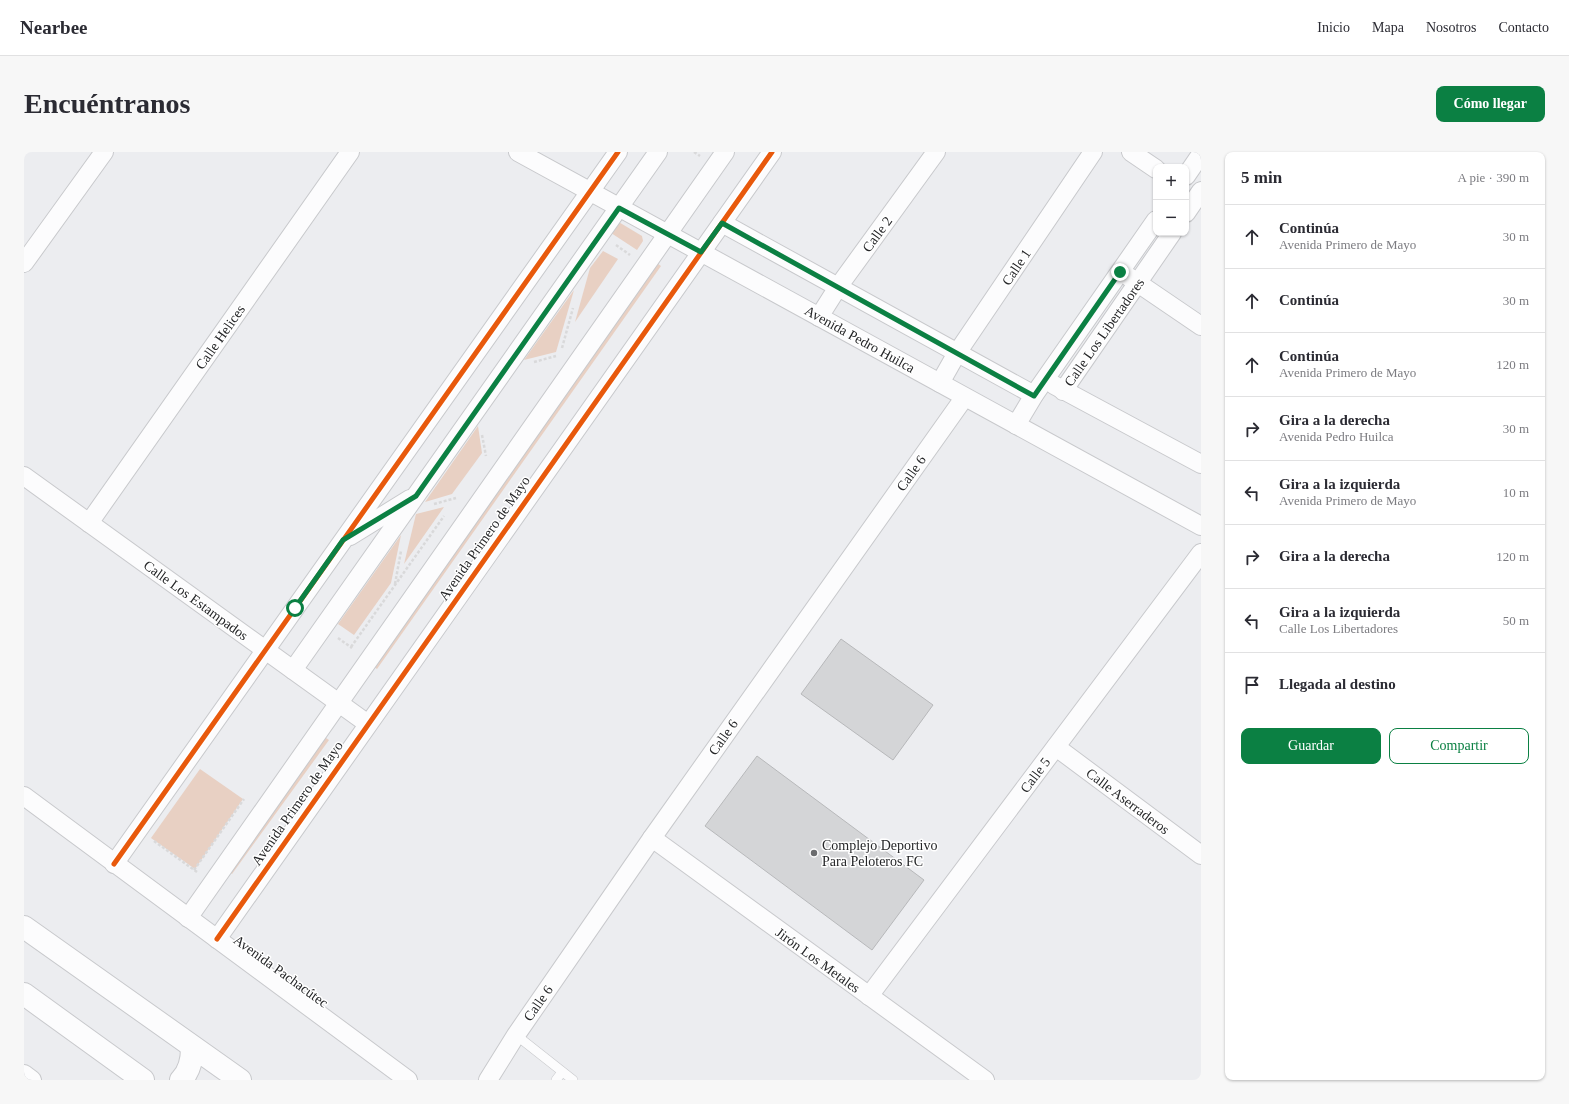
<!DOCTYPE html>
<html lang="es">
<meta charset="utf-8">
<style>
body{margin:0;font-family:Georgia,serif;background:#f7f7f7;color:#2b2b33}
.controls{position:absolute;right:12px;top:12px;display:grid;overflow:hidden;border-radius:8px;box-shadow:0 1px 3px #0004}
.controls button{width:36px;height:36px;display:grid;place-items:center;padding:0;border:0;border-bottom:1px solid #e1e1e2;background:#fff;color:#2b2b33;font:20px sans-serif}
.stop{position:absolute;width:12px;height:12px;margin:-9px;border:3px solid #0b8043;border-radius:50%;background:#fff}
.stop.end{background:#0b8043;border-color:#fff;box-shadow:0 1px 4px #0008}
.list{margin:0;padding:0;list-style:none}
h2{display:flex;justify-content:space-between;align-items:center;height:52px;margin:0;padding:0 16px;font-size:17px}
h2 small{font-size:13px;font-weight:400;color:#7c7c81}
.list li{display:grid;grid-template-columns:26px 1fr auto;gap:12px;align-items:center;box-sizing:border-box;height:64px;padding:0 16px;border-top:1px solid #e1e1e2}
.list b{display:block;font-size:15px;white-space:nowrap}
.list p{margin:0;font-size:13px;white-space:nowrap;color:#7c7c81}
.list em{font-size:13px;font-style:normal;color:#7c7c81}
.actions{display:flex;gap:8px;padding:12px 16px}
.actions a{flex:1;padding:9px 0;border:1px solid #0b8043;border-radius:8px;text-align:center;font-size:14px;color:#0b8043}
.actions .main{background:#0b8043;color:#fff}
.icon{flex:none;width:22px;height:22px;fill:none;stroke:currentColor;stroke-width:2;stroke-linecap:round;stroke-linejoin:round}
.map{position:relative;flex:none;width:1177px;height:928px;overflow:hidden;border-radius:8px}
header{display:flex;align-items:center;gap:24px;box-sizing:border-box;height:56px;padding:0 20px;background:#fff;border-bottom:1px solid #e1e1e2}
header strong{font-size:19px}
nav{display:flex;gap:22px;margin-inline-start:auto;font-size:14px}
.intro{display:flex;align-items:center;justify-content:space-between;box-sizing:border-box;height:96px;padding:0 24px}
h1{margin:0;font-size:28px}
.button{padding:10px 18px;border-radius:8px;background:#0b8043;color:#fff;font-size:14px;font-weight:700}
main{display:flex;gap:24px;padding:0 24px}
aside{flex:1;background:#fff;border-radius:8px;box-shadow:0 1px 3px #0004}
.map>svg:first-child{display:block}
.green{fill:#e8d0c3}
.building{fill:#d4d5d7;stroke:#b7b8ba}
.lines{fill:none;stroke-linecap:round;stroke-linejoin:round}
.lane-casing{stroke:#c8c9cc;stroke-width:10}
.street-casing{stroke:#c8c9cc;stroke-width:20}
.primary-casing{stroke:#c8c9cc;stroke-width:24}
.path{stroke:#d9d9da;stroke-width:2.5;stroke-dasharray:3 2;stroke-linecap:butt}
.lane{stroke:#fcfcfd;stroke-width:9}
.street{stroke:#fcfcfd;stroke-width:18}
.primary{stroke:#fcfcfd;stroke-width:22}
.cycleway-casing{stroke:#fff;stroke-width:8}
.cycleway{stroke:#e8590c;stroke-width:5}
.route{stroke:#0b8043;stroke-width:5}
.poi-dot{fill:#6b6c6e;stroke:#fff;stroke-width:1.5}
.labels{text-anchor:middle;stroke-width:3;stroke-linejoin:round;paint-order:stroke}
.street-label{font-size:14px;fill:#252628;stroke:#fff}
.poi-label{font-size:14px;fill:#252628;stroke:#fff;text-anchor:start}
</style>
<header>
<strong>Nearbee</strong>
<nav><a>Inicio</a><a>Mapa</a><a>Nosotros</a><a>Contacto</a></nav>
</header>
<div class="intro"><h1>Encuéntranos</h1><a class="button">Cómo llegar</a></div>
<main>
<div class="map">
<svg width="1177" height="928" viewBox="0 0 1177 928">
<rect width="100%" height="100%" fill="#ecedf0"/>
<g class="green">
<polygon points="593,69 618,84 619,89 613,98 584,79"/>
<polygon points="579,99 594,107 551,170 566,116"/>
<polygon points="630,109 637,114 353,517 346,512"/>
<polygon points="550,138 532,200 500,208"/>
<polygon points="454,274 458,301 428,342 401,350"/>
<polygon points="420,355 380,412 392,362"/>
<polygon points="377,383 367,431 330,483 314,472"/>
<polygon points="296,582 305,588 208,722 200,716"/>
<polygon points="176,617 219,647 171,717 127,686"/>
</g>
<g class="building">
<polygon points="817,487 909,553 869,608 777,542"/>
<polygon points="733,604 900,728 848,798 681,674"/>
</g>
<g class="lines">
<g class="lane-casing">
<g id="lane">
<polyline points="492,883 549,928"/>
<polyline points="532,928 538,920"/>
</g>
</g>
<g class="street-casing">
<g id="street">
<polyline points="494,0 1177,374"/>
<polyline points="1107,0 1132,17"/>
<polyline points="1162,24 1177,2"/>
<polyline points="1162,61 1177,39"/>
<polyline points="698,71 1010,243"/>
<polyline points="0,111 80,0"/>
<polyline points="1105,125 1177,174"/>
<polyline points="795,165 814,135 912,0"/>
<polyline points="916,231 933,201 1069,0"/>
<polyline points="1030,233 1177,312"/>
<polyline points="1039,239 1148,81"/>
<polyline points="992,273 1010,243 1132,68"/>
<polyline points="0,324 344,572"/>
<polyline points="65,371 326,0"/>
<polyline points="326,384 386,347"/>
<polyline points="269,518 634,0"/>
<polyline points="1032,595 1177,703"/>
<polyline points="0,644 384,928"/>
<polyline points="628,686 961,928"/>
<polyline points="90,712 594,0"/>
<polyline points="164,766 701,0"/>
<polyline points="193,787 748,0"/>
<polyline points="845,844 1177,401"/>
<polyline points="0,922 8,928"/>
<polyline points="464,928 492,883 628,686 940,246"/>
</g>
</g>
<g class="primary-casing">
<g id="primary">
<polyline points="0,775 216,928"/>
<polyline points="0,842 119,928"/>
<path d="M157,928C166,919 168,908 168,896"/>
</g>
</g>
<g class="path">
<polyline points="670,0 676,4"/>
<polyline points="592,93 606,103"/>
<polyline points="538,196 549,156"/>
<polyline points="510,210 532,204"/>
<polyline points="458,283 462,304"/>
<polyline points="410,352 432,346"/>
<polyline points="371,432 377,399"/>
<polyline points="314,486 328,496"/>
<polyline points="327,495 420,364"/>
<polyline points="130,689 173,720"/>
<polyline points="170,718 220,647"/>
</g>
<use href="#lane" class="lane"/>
<use href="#street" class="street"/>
<use href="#primary" class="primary"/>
<g class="cycleway-casing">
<g id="cycleway">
<polyline points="90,712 594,0"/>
<polyline points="193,787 748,0"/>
</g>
</g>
<use href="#cycleway" class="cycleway"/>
</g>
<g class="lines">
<polyline class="route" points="271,456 319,388 392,344 595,56 677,100 698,71 1010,244 1096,120"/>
</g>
<circle class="poi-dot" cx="790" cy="701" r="4"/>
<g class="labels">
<g class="street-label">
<text transform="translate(853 82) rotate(-54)" y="5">Calle 2</text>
<text transform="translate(992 115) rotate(-56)" y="5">Calle 1</text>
<text transform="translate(1080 180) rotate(-55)" y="5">Calle Los Libertadores</text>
<text transform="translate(196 185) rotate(-55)" y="5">Calle Helices</text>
<text transform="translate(836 187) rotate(29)" y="5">Avenida Pedro Huilca</text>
<text transform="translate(887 321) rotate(-55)" y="5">Calle 6</text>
<text transform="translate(460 386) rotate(-55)" y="5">Avenida Primero de Mayo</text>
<text transform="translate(172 448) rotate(36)" y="5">Calle Los Estampados</text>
<text transform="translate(699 585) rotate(-55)" y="5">Calle 6</text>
<text transform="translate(1011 623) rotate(-53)" y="5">Calle 5</text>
<text transform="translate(1104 649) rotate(37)" y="5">Calle Aserraderos</text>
<text transform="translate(273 651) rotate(-55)" y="5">Avenida Primero de Mayo</text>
<text transform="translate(794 808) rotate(36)" y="5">Jirón Los Metales</text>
<text transform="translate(257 819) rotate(36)" y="5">Avenida Pachacútec</text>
<text transform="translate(514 851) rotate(-55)" y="5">Calle 6</text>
</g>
<g class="poi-label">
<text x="798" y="698">Complejo Deportivo<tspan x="798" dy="16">Para Peloteros FC</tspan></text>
</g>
</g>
</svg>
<div class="controls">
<button>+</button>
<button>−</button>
</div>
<div class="stop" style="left:271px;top:456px"></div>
<div class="stop end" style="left:1096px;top:120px"></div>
</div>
<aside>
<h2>5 min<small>A pie · 390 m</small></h2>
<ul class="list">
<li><svg class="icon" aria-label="ahead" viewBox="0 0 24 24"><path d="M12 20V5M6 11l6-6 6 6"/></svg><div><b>Continúa</b><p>Avenida Primero de Mayo</p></div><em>30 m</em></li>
<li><svg class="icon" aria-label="ahead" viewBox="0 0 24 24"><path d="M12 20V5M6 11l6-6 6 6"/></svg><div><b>Continúa</b></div><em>30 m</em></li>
<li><svg class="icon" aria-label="ahead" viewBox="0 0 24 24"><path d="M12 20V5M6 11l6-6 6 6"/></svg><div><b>Continúa</b><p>Avenida Primero de Mayo</p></div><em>120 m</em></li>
<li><svg class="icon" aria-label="right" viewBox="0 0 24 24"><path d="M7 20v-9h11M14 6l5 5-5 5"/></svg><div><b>Gira a la derecha</b><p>Avenida Pedro Huilca</p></div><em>30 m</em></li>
<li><svg class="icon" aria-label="left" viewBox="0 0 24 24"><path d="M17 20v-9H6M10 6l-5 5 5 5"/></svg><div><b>Gira a la izquierda</b><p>Avenida Primero de Mayo</p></div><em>10 m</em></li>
<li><svg class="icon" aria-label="right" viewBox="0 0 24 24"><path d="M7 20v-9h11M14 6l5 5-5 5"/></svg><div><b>Gira a la derecha</b></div><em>120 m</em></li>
<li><svg class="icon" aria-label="left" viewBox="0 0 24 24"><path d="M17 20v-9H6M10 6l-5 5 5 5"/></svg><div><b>Gira a la izquierda</b><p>Calle Los Libertadores</p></div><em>50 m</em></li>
<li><svg class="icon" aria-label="arrive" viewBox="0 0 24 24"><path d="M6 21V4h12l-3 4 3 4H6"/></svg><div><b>Llegada al destino</b></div></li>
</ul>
<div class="actions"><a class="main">Guardar</a><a>Compartir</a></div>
</aside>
</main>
